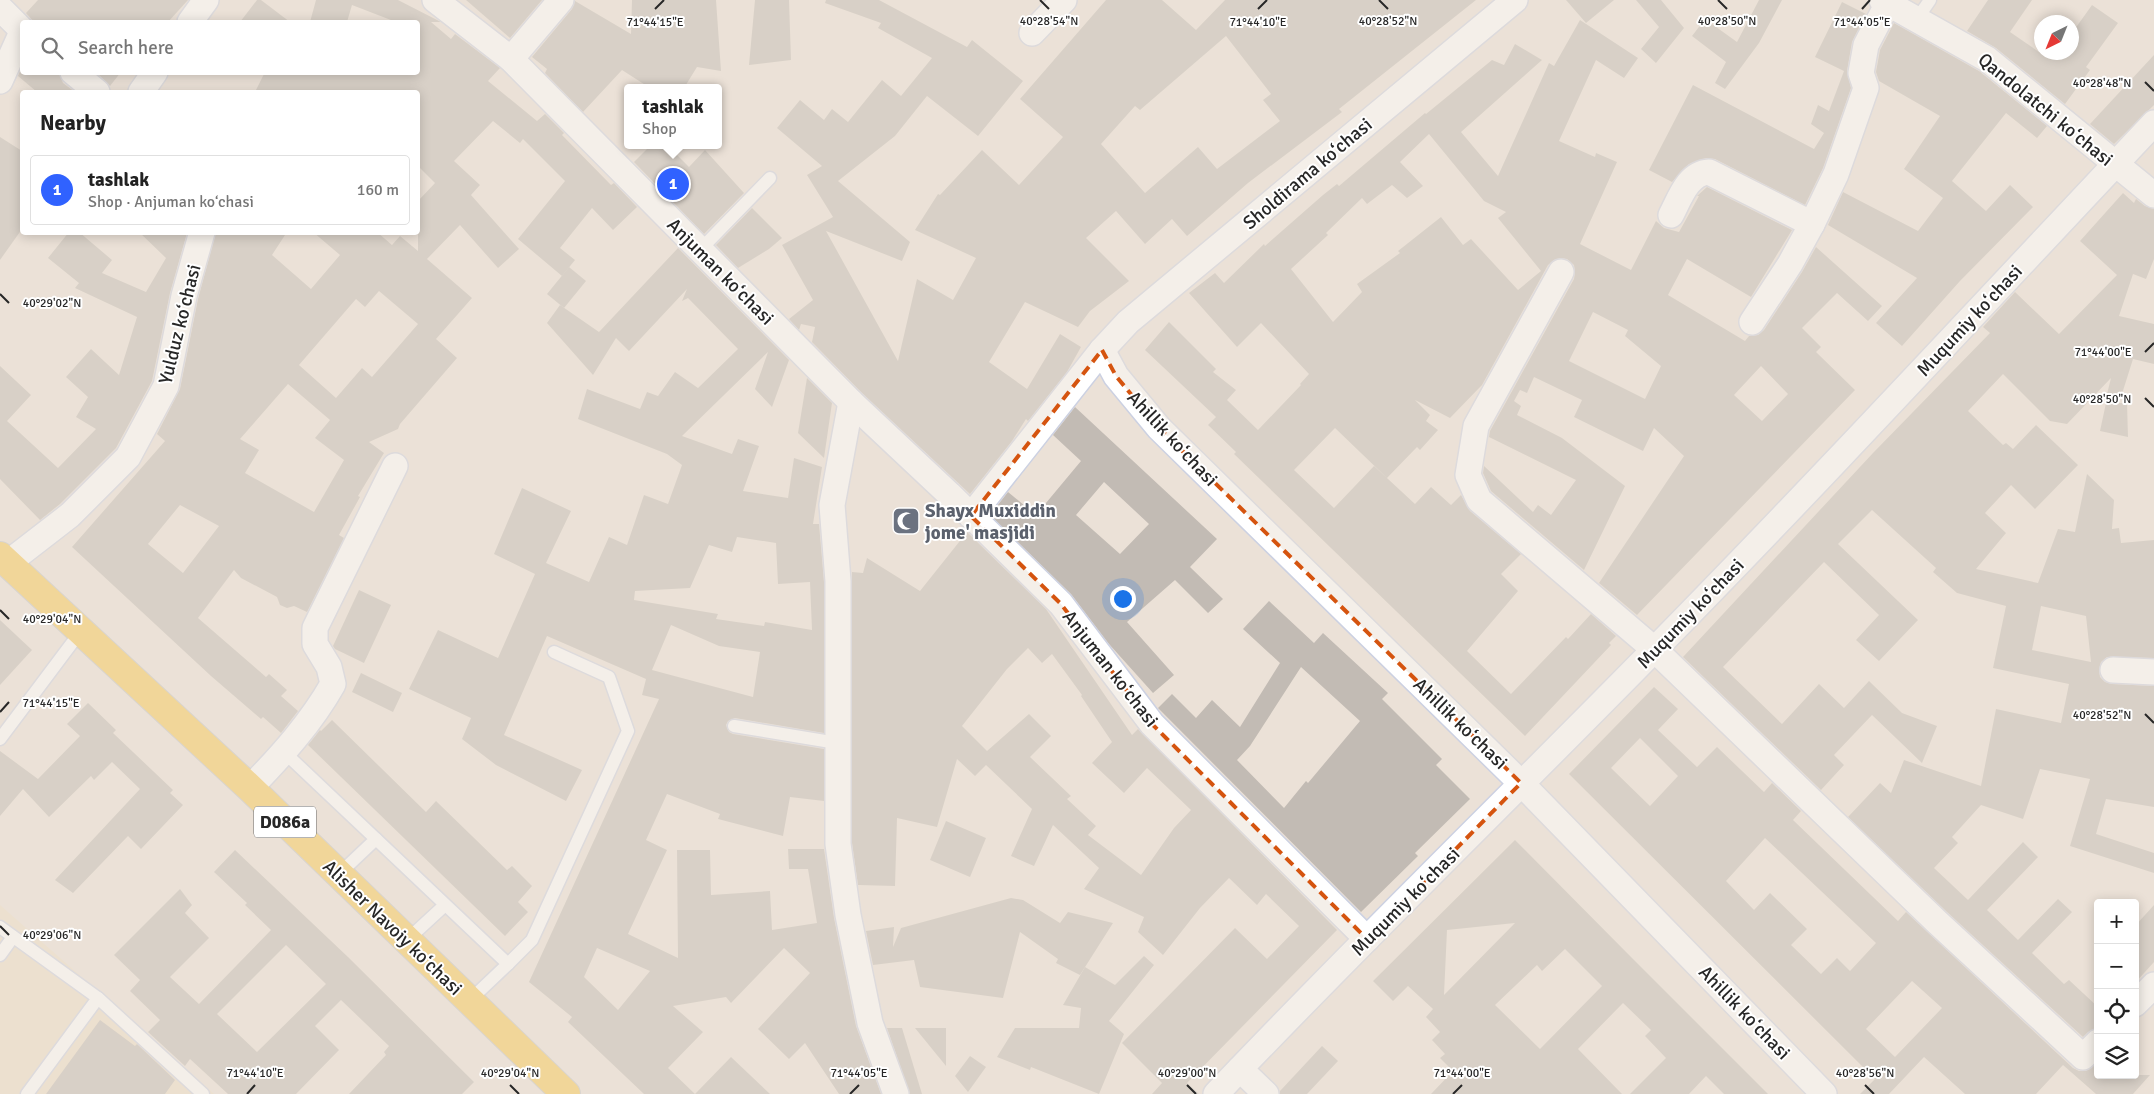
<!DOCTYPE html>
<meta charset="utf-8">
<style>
body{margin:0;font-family:Signika,sans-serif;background:#f2f2f2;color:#222}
.controls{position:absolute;right:15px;bottom:15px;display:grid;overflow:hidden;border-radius:5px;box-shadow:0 2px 12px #0003}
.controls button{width:45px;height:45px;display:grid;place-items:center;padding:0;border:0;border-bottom:1px solid #e0e0e0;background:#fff;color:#222;font:25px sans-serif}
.compass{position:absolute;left:2034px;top:15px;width:45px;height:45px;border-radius:50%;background:#fff;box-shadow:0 2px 12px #0003;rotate:223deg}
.you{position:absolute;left:1122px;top:598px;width:18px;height:18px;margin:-12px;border:4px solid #fff;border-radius:50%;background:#1a73e8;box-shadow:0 0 0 8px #1a73e833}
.badge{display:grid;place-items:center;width:32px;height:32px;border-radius:50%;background:#3062ff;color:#fff;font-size:16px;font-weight:700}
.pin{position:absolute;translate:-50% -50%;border:2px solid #fff;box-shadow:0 1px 5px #0006}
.popup{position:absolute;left:624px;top:84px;width:98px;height:65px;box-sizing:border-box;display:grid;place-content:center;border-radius:5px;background:#fff;filter:drop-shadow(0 1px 4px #0005);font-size:16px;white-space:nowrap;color:#767676}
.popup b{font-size:19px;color:#222}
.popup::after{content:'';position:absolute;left:50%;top:100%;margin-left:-10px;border:10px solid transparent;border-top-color:#fff}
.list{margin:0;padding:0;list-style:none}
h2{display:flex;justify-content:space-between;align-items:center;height:65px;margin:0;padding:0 20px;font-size:21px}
h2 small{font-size:16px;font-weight:400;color:#767676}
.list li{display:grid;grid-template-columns:32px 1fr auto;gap:15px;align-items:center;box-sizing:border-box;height:70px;margin:0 10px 10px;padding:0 10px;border:1px solid #e0e0e0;border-radius:5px}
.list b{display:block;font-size:19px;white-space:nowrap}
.list p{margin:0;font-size:16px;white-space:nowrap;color:#767676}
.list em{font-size:16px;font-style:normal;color:#767676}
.icon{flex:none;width:28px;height:28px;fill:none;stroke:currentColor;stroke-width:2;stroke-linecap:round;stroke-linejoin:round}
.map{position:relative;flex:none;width:2154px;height:1094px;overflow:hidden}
.search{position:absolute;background:#fff;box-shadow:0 2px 12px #0003;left:20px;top:20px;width:400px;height:55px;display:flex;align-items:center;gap:12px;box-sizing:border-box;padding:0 18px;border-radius:5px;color:#767676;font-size:19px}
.panel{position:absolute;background:#fff;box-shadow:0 2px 12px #0003;left:20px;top:90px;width:400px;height:145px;border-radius:5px}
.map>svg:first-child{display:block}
.education{fill:#eedec5}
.building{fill:#c2bbb4;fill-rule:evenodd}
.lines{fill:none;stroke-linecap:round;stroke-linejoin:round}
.lane-casing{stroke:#ccd1e2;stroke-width:15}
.street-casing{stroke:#ccd1e2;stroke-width:28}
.primary-casing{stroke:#c3c3c3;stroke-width:30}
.lane{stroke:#fff;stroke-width:12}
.street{stroke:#fff;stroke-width:25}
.primary{stroke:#f8c84f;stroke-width:28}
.marked{fill:none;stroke:#d5540f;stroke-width:4;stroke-dasharray:10 6;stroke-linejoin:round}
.ticks{fill:none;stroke:#272727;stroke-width:2}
.labels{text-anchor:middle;stroke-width:4;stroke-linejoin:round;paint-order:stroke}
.shield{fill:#fff;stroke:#686868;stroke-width:1}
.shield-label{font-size:18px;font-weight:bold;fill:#272727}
.street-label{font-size:19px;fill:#272727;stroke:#fff}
.worship-label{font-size:19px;font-weight:bold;fill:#5b616d;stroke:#fff;text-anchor:start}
.ticks-label{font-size:12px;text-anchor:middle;fill:#272727;stroke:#fff;stroke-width:4;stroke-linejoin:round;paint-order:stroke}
</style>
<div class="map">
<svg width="2154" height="1094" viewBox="0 0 2154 1094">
<rect width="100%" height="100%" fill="#ebe1d7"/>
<polygon class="education" points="0,905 214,1094 0,1094"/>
<g class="building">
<polygon points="38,0 188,0 168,22 34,22 26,13"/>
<polygon points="257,0 261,0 290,22 240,22"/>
<path d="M316,0H398L439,21L441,22H431L451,39L455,34L500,68L488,81L537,121L545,114L564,133L562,135L611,185L614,183L637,207L613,230L592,208L560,248L575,260L562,276L518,239L565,181L523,139L520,143L493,121L454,161L480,185L471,195L519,249L498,268L460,225L427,259L472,298L436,339L457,358L400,424L398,429L369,442L384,453L358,496L360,497L339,535L344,538L307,612L294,606L287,608L280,605L277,597L241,578L234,570L198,618L266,677L269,674L287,690L281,696L298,711L281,733L263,717L261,719L211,676L72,547L165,441L157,434L180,389L198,299L216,232H287L272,255L311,289L340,255L313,232H377L392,245L400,236L418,251V201L435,183L418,166V92H255L265,72H418V22H396L352,5L347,22H310ZM379,291L418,324L372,377L362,368L336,398L299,365L356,299L365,307ZM288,384L330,420L315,438L344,460L314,512L245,473L259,450L240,439ZM180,505L219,526L183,573L148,544Z"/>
<polygon points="466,0 542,0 510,38"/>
<polygon points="632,0 716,0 721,71 697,67 684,88 650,88 622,70 583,112 545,73 547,69 532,57 572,9 575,1 631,34"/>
<polygon points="755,0 789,0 791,60 749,65"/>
<path d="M826,0H879L967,47L972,40L1023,81L978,136L927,96L895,136L838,181L910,242L902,261L826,231L898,361L917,279L953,300L976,258L915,230L938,194L940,195L982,150L1019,185L1063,137L1020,99L1106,0H1162L1196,30L1225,0H1476L1339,109L1342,112L1248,183L1187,236L1172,219L1145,244L1116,211L1086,238L1129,281L1090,311L1078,327L1025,302L989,362L1027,389L1060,334L1081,347L1067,372L1028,421L1026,419L1012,441L970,494L861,392L812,342L815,327L801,324L799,330L789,319L813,300L782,245L833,217L807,175L822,166L777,128L800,100L824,120L832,109L848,122L882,80L901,96L932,58L878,28L881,23L825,3ZM1226,36L1271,94L1263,100L1280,121L1217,169L1198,147L1145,193L1101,144L1135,106L1140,110Z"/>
<polygon points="1566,0 1614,0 1586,23"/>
<polygon points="1636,0 1661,0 1684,28 1656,63 1641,49 1659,27"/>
<polygon points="1759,0 1782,0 1759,43 1725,89 1715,83 1726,62 1692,36 1705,19 1737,42"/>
<polygon points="1988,0 2032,0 2010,32 2039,52 2072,52 2072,33 2092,5 2118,23 2086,67 2090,70 2065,104 1996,48 1967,31"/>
<polygon points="1842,2 1866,14 1852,42 1847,71 1851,88 1823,168 1805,205 1715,159 1706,158 1689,164 1672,182 1649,170 1693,85 1814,149 1824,133 1811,124 1818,105 1829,111 1844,71 1815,57"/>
<path d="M1580,20L1638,58L1624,78L1596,60L1559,141L1595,157L1596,153L1617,162L1580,244L1631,270L1656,221L1664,228L1679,232L1699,196H1697L1707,187L1792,230L1751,297L1687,259L1668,295L1745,341L1749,336L1758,335L1764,330L1802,272L1816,247L1882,306L1868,321L1837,293L1802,328L1821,347L1816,352L1855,390L1637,615L1599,583L1684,456L1654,428L1643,451L1574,417L1582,400L1534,377L1527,393L1520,390L1514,401L1521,406L1517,415L1562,438L1625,486L1584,570L1491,491L1483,473L1484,466L1533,512L1538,505L1551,515L1576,480L1489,437L1490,431L1574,279L1575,272L1574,265L1567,259L1560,258L1554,260L1548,265L1482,385L1450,418L1415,400L1430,415L1426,421L1438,430L1420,450L1417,447L1387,478L1335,428L1294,470L1334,508L1374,466L1415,504L1431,487L1451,505L1461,495L1470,511L1521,554L1501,574L1518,591L1467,651L1511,694L1566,637L1568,639L1591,614L1616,636L1609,643L1611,645L1525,736L1234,454L1236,452L1208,425L1216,417L1145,350L1169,322L1216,369L1213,372L1236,390L1227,400L1258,430L1301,385L1300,384L1309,374L1261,323L1237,347L1189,293L1215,273L1224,283L1264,244L1265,246L1323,195L1337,184L1339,186L1425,113L1426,114L1492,60L1504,65L1515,44L1542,60L1461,132L1498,176L1549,63L1554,66ZM1429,134L1484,201L1506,212L1498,218L1541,271L1518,290L1471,239L1463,245L1441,217L1398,251L1400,253L1357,284L1362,292L1333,322L1291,269L1328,235L1326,233L1362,198L1367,204L1392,185L1407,198L1423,186L1400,162ZM1593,312L1628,330L1625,336L1661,366L1645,399L1569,361ZM1761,366L1788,394L1762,421L1734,395Z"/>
<polygon points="1894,23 1979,71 2047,126 2037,138 2006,113 1952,181 1986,211 2010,185 2033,207 1960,281 1902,346 1876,323 1917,278 1828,225 1843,192 1918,231 1943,198 1904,169 1940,116 1879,81 1876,72 1880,50"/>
<polygon points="2154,55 2154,105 2114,144 2090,124"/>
<polygon points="22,66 22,72 59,72 63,83 75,92 37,92 18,76"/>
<polygon points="96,72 121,72 110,86"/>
<polygon points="0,137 22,151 22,229 0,260"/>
<polygon points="651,145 667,145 689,167 705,150 744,193 704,234 634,162"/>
<path d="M2123,193L2134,203L2136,199L2145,206L2154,209V259L2146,279L2133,274L2119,316L2154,324V364L2133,359L2121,397L2107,394L2111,378L2067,424L2050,421L2003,374L1968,411L2003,445L2006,443L2013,449L2036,425L2078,465L2035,509L2011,485L1985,513L2006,533L1976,569L2038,583L2058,529L2075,532L2087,474L2114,500L2112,529L2119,528L2121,543L2154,540V658L2107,657L2101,662L2099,670L2100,677L2105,682L2112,684L2154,686V807L2106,799L2096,834L2154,853V873L2070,846L2090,779L2040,769L2023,819L1981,805L1952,837L1958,843L1934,868L1968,900L2023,842L2038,857L1987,910L2018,940L2058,899L2072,912L2032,953L2064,984L2069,980L2098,1007V1028L2088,1032L2083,1037L1947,912L1848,817L1880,783L1891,793L1904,760L1981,786L1996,709L2061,723L2069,684L1993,668L2006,606L1957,593L1933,572L1936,568L1872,510L1838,544L1918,620L1879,661L1856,640L1879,615L1824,562L1723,667L1782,724L1819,684L1844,708L1869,681L1902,713L1937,726L1922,763L1872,715L1834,755L1844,765L1821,790L1683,657L1873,453L1990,333L1983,327L2015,292L2059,334L2117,275L2080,241ZM2041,606L2086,616L2091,662L2032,650Z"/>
<polygon points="752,208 782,238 769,249 738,268 716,245"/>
<polygon points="69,232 79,232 112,260 102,273 146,292 166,258 139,232 187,233 170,293 152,381 116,448 60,504 40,520 0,479 0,366 31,395 7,421 58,468 96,429 76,417 88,397 66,377 91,349 119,375 137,317 75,288 79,283 48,258"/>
<path d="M678,248L789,360L772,407L755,389L768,352L682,436L732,454L738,439L759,446L743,491L788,498L794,458L822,467L813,524H819L824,582V733L735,718L728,721L726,725L729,732L733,734L824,749V801L790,797L783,836L718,819L720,814L667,794L646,840L667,850L628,934L678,958L677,850H710L711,895L770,891L772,930L817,923L808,869H789L788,849H824L834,918L856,1026L881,1094H839L805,1043L789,1059L758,1029L810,973L784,948L731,1003L726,997L673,1006L703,1032L668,1068L695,1094H644L568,1022L572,1017L529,982L659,699L642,695L646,679L547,636L504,735L582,770L566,801L496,765L462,739L471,718L409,689L438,630L498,658L535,574L494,554L522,488L571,511L546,563L589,582L609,537L627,545L644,495L668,504L682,465L667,454L578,419L587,389L640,409L647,392L658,396L675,372L698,388L738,349L688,298L682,301L687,289L629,351L616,338L593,375L547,323L560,305L599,332ZM737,537L776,543L778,584L810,582L812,630L765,622L764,626L716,619L718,614L634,600L635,591L690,588L709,545L732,552ZM671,625L719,646L760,652L753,697L652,670ZM597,948L650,971L618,1010L584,977Z"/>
<polygon points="569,267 586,281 564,308 547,294"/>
<polygon points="807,378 832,403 824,458 798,433"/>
<polygon points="2106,403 2127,403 2128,437 2100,431"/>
<path d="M1075,407L1217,539L1190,567L1223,599L1208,613L1175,580L1127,622L1174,675L1153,693L1109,644L1071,594L990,515L1008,492L1036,515L1081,461L1053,435ZM1104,482L1149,524L1120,554L1076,515Z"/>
<path d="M967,532L1046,609L1132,735L1138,729L1337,930L1187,1083L1199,1094H1152L1162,1083L1122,1043L1235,928L1267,959L1299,926L1266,894L1257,905L1229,878L1200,908L1163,955L1138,932L1144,917L1084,889L1099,868L1053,825L1034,866L1011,856L1032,809L986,765L975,776L957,759L937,827L897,818L895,886L858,885L852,843V572L863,573L867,558L920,591ZM1028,648L1042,663L1052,654L1082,695L1081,696L1112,742L1092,763L1124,793L1147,768L1191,810L1174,828L1141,875L1088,835L1096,826L1067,799L1071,796L1030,757L1051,736L1029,714L987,751L962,726L1007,669Z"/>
<polygon points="359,590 391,605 364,663 335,649 333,646"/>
<path d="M1269,601L1314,643L1323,633L1388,693L1382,699L1442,759L1436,765L1470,799L1415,853L1418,856L1361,912L1158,708L1172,694L1196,718L1212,700L1240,727L1280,663L1243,629ZM1301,667L1360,721L1308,783L1306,781L1284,808L1237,760L1250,746Z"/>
<polygon points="0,620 32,650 0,685"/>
<polygon points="361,673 402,693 393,712 352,692"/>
<path d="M1654,687L1678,709L1658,730L1697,767L1717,747L1764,792L1772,783L1801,811L1793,820L1898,921L1906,912L2073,1068L2079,1071H2086L2098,1063V1075H2150L2133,1094H2096L2063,1065L2036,1094H1965L1924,1057L1889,1094H1860L1875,1079L1569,774ZM1640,738L1678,776L1650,806L1611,768ZM1765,838L1876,943L1850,971L1837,958L1821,974L1791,945L1807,929L1770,893L1754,910L1726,881ZM1912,981L1942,1008L1895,1057L1866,1029Z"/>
<polygon points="88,703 116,730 113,733 173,790 170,793 183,805 141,849 128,836 73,893 55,880 140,789 112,762 94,780 91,776 49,817 23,789 0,816 0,751 38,779 80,736 67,724"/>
<polygon points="332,720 426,812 436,801 507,870 512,866 532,886 518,902 528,912 505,936 308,745 320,730 321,731"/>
<polygon points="946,821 986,838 970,877 930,860"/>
<path d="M1515,840L1631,957L1768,1094H1724L1706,1076L1689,1094H1630L1666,1058L1645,1036L1651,1030L1623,1003L1578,1049L1622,1094H1431L1453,1071L1440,1058L1445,1054L1432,1040L1440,1032L1426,1017L1433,1009L1408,986L1393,1001L1373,981ZM1515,923L1444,995L1447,930ZM1565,949L1602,986L1540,1049L1495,1005L1537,965L1542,971Z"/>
<path d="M235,850L348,957L474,1082L462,1094H349L386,1055L384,1052L389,1046L341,1000L315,1026L339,1050L296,1094H228L190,1059L185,1066L148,1032L160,1020L130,991L140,980L114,955L180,889L192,905L185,913L209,938L170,977L199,1004L271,930L245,905L247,903L214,872ZM286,945L326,984L257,1052L217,1014Z"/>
<polygon points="1011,898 1023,900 1060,923 1068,912 1113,923 1080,975 1056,963 1058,959 1020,932 1003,998 920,987 914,960 873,965 866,931 894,927 893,947 901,928"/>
<polygon points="2154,905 2154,962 2135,983 2135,926"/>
<polygon points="1144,956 1154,965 1109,1021 1124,1034 1099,1094 1031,1067 1030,1070 997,1057 1015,1028 1079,1028 1081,1008 1063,1005 1085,967 1115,985"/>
<polygon points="100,1020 135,1046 137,1044 175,1080 165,1094 46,1094"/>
<polygon points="887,1028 902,1028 922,1094 910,1094"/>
<polygon points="915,1028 946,1028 946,1066"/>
<polygon points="1322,1046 1338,1061 1307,1094 1280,1094 1280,1091"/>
<polygon points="970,1056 986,1067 968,1092 955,1076"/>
<polygon points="731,1057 770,1094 695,1094"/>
</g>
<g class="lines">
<g class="lane-casing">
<g id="lane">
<polyline points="1917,19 1930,0"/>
<polyline points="700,250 770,178"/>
<polyline points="734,726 837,743"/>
<polyline points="0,739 81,631"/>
<polyline points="284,752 376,839 339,874"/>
<polyline points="376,839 508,964 469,1001"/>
<polyline points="0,927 98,998 27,1094"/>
<polyline points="407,940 445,905"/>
<polyline points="0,955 13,937"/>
<polyline points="508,964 532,940 628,731 609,677 554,652"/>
<polyline points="98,998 203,1094"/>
</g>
</g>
<g class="street-casing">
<g id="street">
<polyline points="435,0 511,59 851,402 949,494 1061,604 1152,724 1367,939"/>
<polyline points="1882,0 1987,59 2154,195"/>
<polyline points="0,8 22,30"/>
<polyline points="190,22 206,0"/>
<polyline points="1032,33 1064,0"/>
<polyline points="511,59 561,0"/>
<polyline points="73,72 97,92"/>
<polyline points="0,81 22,32"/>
<polyline points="141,92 155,72"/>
<path d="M1671,215C1680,198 1688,173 1709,172L1812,224L1836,174L1866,88L1861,73L1866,45L1888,3"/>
<polyline points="1561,272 1476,426 1468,475 1479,500 1655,650 1937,922 2083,1057 2098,1042"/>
<polyline points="1752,322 1790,264 1812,224"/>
<polyline points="1102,350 1116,376 1159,428 1521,783 1824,1094"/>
<polyline points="851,402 832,505 838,581 838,844 848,915 870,1023 896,1094"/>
<polyline points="971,516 1102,350 1128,322 1515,0"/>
<polyline points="8,563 70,515 128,457 166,386 184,296 202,232"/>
<polyline points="2113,670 2154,672"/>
<path d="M250,788C281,756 311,723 333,684L329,667L315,644V628L395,466"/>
<polyline points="2135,1004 2154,985"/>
<polyline points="1240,1069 1266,1094"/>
<path d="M1216,1094C1359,943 1509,798 1654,650C1824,477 1988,299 2154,123"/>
</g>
</g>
<g class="primary-casing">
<polyline id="primary" points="0,556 250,788 566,1094"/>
</g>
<use href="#lane" class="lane"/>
<use href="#street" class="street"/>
<use href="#primary" class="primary"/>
</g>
<path d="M0 0H2154V1094H0ZM1102,350L1116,376L1159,428L1521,783L1367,939L1152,724L1061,604L971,516Z" fill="#ebe1d7" fill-opacity=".55" fill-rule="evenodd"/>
<path class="marked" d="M1102,350L1116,376L1159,428L1521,783L1367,939L1152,724L1061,604L971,516Z"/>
<path class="ticks" d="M1040,0L1049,9M1379,0L1388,9M1718,0L1727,9M655,9L664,0M1258,9L1267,0M1862,9L1870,0M2145,82L2154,91M0,294L9,303M2145,352L2154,343M2145,398L2154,407M0,610L9,619M0,712L9,702M2145,714L2154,723M0,926L9,935M510,1085L519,1094M1187,1085L1196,1094M1865,1085L1874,1094M247,1094L255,1085M850,1094L859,1085M1453,1094L1462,1085"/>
<defs>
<g id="mosque-square" transform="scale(1.4375)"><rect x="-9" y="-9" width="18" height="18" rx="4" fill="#6b7280" stroke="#fff"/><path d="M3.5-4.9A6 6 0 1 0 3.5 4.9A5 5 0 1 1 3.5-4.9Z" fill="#fff"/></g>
</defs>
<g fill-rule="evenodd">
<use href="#mosque-square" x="906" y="521"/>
</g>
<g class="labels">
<rect class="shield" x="254" y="806.5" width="62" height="31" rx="4"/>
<g class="shield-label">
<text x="285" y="828">D086a</text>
</g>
<g class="street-label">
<text transform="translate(2046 109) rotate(39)" y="7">Qandolatchi koʻchasi</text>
<text transform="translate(1307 173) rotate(-40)" y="7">Sholdirama ko‘chasi</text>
<text transform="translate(721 271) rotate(45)" y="7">Anjuman koʻchasi</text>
<text transform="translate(1969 320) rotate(-47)" y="7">Muqumiy koʻchasi</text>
<text transform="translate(179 324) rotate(-76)" y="7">Yulduz koʻchasi</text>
<text transform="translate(1173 438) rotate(47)" y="7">Ahillik koʻchasi</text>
<text transform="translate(1690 613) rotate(-46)" y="7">Muqumiy koʻchasi</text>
<text transform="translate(1111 668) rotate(52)" y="7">Anjuman koʻchasi</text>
<text transform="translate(1461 723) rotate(44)" y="7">Ahillik koʻchasi</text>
<text transform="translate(1405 901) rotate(-45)" y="7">Muqumiy koʻchasi</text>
<text transform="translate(393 927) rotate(44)" y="7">Alisher Navoiy koʻchasi</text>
<text transform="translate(1745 1012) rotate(46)" y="7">Ahillik koʻchasi</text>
</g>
<g class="worship-label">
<text x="925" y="517">Shayx Muxiddin<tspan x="925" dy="22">jome' masjidi</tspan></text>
</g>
</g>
<g class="ticks-label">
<text x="1049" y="25">40°28'54"N</text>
<text x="1388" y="25">40°28'52"N</text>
<text x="1727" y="25">40°28'50"N</text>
<text x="655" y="26">71°44'15"E</text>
<text x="1258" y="26">71°44'10"E</text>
<text x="1862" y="26">71°44'05"E</text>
<text x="2102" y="87">40°28'48"N</text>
<text x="52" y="307">40°29'02"N</text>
<text x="2103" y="356">71°44'00"E</text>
<text x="2102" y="403">40°28'50"N</text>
<text x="52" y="623">40°29'04"N</text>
<text x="51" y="707">71°44'15"E</text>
<text x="2102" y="719">40°28'52"N</text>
<text x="52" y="939">40°29'06"N</text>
<text x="255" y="1077">71°44'10"E</text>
<text x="859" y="1077">71°44'05"E</text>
<text x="1462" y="1077">71°44'00"E</text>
<text x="510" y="1077">40°29'04"N</text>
<text x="1187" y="1077">40°29'00"N</text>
<text x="1865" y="1077">40°28'56"N</text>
</g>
</svg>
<div class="controls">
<button>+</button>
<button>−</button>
<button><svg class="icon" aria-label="locate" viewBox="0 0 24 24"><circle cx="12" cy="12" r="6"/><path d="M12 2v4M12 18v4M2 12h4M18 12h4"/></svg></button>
<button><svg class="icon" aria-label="layers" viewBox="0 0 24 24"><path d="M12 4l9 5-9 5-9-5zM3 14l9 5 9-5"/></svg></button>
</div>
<svg class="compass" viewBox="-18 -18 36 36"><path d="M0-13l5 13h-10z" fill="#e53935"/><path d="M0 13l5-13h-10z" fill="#767676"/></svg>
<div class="you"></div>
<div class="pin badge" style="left:673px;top:184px">1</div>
<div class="popup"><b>tashlak</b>Shop</div>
<div class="search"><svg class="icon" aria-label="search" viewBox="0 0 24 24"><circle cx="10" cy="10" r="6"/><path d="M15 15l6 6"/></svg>Search here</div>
<section class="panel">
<h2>Nearby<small></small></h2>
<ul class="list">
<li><span class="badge">1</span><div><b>tashlak</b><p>Shop · Anjuman koʻchasi</p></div><em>160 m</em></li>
</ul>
</section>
</div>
